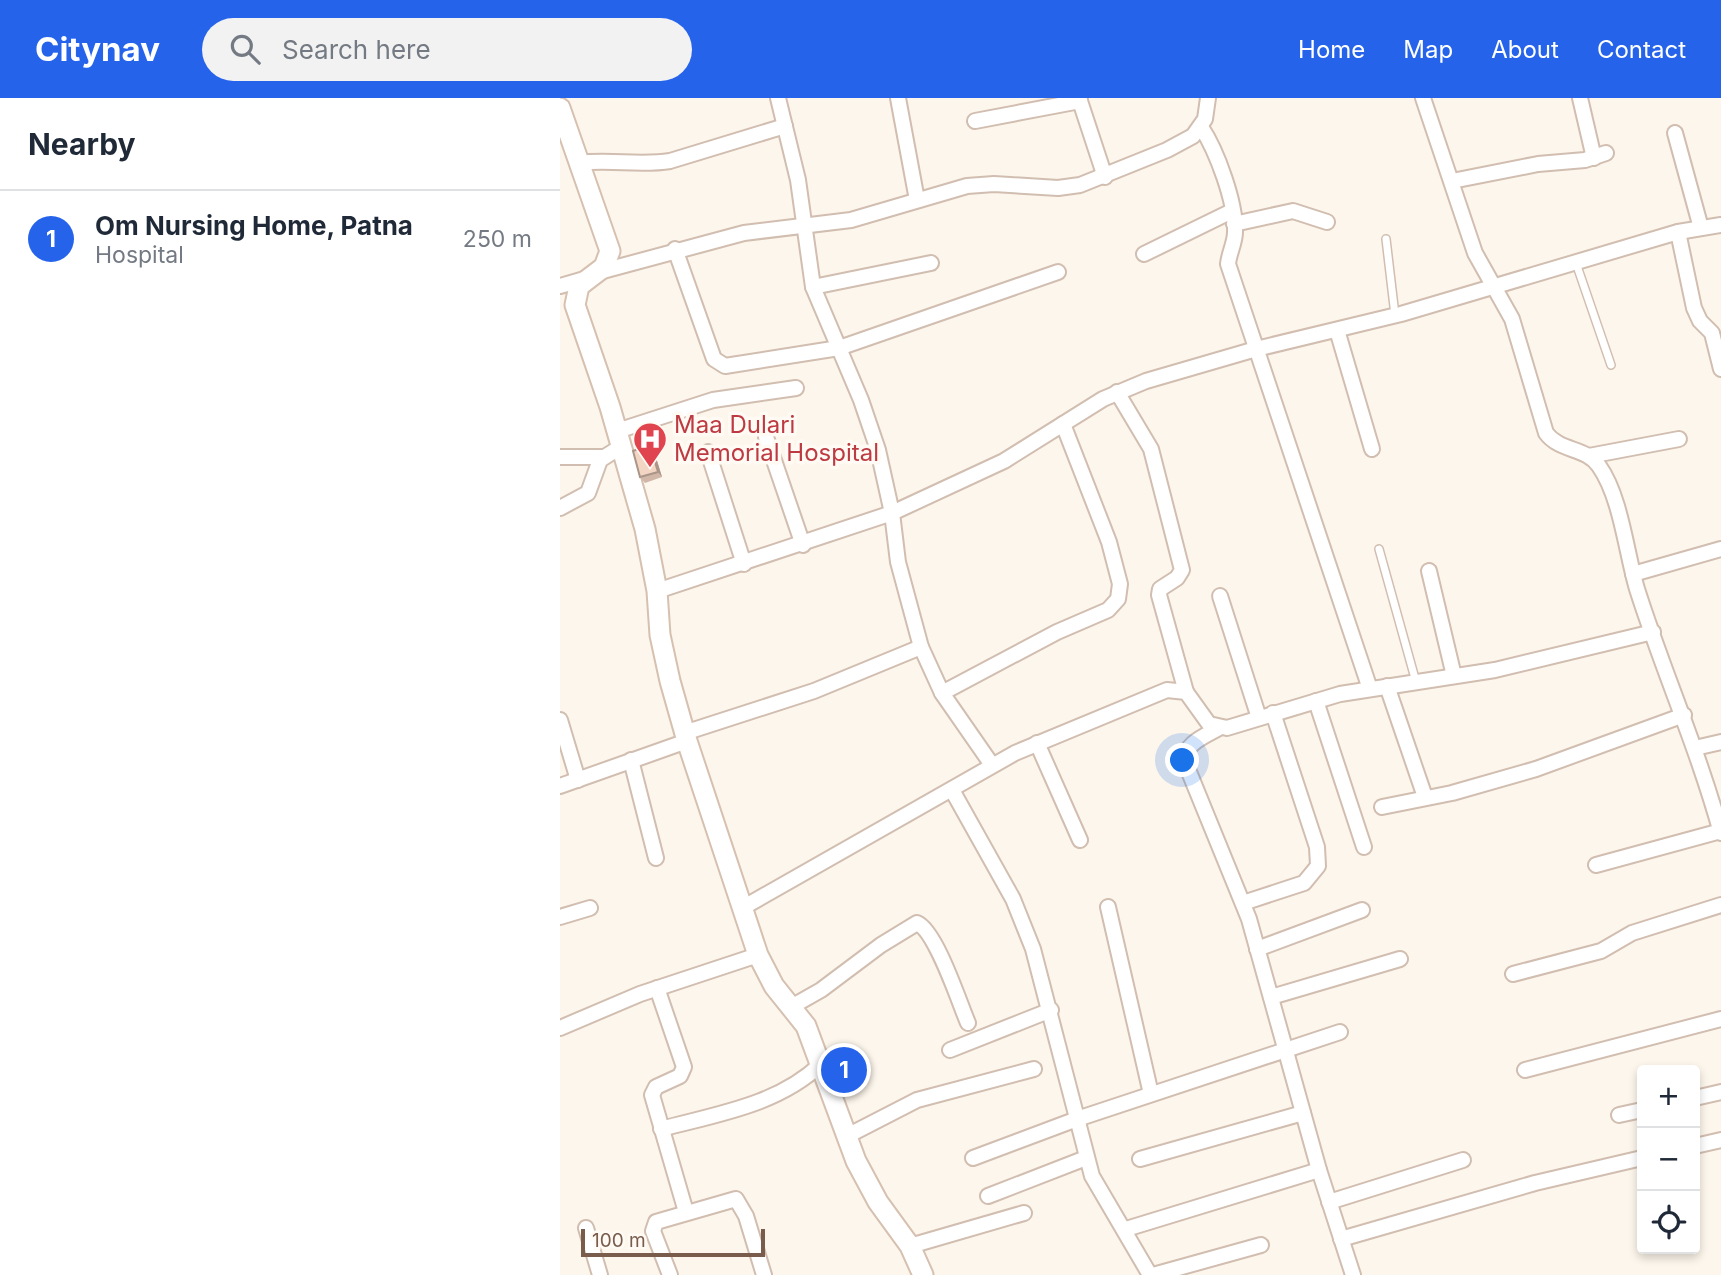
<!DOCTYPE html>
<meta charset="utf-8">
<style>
body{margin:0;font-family:Inter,sans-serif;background:#f2f2f3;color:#1f2937}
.controls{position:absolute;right:21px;bottom:21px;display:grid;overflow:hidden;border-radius:7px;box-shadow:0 4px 10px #0003}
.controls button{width:63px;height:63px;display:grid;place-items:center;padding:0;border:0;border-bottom:2px solid #e0e1e3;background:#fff;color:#1f2937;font:35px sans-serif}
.scale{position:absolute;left:21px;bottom:18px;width:184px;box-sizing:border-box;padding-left:7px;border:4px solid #7a5c4d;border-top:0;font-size:19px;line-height:24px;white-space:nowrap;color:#7a5c4d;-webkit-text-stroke:5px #fffaf3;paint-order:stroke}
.you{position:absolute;left:623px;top:663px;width:24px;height:24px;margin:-18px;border:5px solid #fff;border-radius:50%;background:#1a73e8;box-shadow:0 0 0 10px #1a73e833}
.badge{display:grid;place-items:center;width:46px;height:46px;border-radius:50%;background:#2563eb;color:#fff;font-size:23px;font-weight:700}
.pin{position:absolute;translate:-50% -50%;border:4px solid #fff;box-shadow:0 2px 7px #0006}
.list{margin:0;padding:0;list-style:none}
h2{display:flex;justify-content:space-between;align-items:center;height:91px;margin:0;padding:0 28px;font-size:30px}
h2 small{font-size:23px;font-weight:400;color:#747a83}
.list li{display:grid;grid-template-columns:46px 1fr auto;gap:21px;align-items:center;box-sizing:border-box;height:98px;padding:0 28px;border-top:2px solid #e0e1e3}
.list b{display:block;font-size:26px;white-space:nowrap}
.list p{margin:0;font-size:23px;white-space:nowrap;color:#747a83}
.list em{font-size:23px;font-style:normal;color:#747a83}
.icon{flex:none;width:38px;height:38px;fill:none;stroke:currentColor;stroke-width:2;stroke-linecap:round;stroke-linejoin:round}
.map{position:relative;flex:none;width:1161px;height:1177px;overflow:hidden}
header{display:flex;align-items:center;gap:42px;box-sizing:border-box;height:98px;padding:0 35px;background:#2563eb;color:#fff}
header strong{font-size:33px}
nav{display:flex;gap:38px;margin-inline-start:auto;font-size:24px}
.search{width:490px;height:63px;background:#f2f2f3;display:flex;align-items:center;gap:18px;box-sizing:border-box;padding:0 24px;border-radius:38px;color:#747a83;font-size:26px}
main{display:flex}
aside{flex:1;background:#fff}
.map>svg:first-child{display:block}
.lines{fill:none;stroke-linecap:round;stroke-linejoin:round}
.lane-casing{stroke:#d1beb0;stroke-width:10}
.street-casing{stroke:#d1beb0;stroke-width:18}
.secondary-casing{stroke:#d6c0b0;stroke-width:23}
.lane{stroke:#fff;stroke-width:7}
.street{stroke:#fff;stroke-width:14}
.secondary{stroke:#fff;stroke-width:19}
.wall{fill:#d1b7a8}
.shaded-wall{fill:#aa9588}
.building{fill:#f3d5c3;stroke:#aa9588;stroke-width:2}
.labels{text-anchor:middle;stroke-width:7;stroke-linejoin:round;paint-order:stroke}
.health-label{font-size:24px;fill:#be3a42;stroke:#fffaf3;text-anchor:start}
</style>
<header>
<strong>Citynav</strong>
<div class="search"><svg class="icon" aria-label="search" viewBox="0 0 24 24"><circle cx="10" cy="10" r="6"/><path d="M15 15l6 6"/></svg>Search here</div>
<nav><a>Home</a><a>Map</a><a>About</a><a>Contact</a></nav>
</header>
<main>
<aside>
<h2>Nearby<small></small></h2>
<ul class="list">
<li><span class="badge">1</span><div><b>Om Nursing Home, Patna</b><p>Hospital</p></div><em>250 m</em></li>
</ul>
</aside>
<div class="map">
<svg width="1161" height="1177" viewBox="0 0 1161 1177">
<rect width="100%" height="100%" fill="#fdf6ec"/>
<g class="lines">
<g class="lane-casing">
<g id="lane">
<polyline points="826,141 835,217"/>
<polyline points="1016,165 1051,267"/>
<polyline points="819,451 856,584"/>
</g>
</g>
<g class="street-casing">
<g id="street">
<polyline points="218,0 238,82 253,189 301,302 318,352 332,415 338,464 361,549 382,595 432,667"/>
<polyline points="338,0 357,102"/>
<polyline points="519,0 545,79"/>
<path d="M863,0L915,155L952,221L986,335C1000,354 1026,349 1039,368C1061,399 1066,454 1077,491C1103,573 1138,651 1161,735"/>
<polyline points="1020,0 1034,60"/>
<polyline points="415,23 520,3"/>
<path d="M641,29C657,53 676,105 675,134C675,145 669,155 668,166L810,591"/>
<polyline points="1115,35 1141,130"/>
<path d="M19,65C50,61 80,68 110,63L225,28"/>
<polyline points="892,83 978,66 1025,62 1046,55"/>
<polyline points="674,126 733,113 767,124"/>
<polyline points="1118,134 1134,210 1140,223 1152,235 1161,271"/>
<polyline points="115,151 154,261 165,268 279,250 498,174"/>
<polyline points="584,156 672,113"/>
<polyline points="39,174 184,135 291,122 407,88 434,86 498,90 520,87 607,52 633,38 645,21 648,0"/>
<polyline points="0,188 28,180"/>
<polyline points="253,189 371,165"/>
<polyline points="777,232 812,351"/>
<polyline points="557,294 591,351 622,472 617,480 600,491 599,497 626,594"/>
<polyline points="57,333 153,302 236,290"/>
<polyline points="206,339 243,447"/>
<polyline points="148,354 184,466"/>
<polyline points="1029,358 1119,341"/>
<polyline points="0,359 43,359"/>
<polyline points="0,410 28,395 40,362 62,348"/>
<polyline points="869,473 894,578"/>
<polyline points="1073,476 1161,451"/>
<polyline points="97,493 332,415 444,363 543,301 586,283 696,251 841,216 1118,134 1161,127"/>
<polyline points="660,498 699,620"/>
<polyline points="827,588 865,699"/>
<polyline points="382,595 497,534 548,512 558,501 560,486 549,444 503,326"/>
<polyline points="756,603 804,749"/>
<polyline points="0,622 18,682"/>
<path d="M659,630C645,638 623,646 625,664L689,821L759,1072L793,1177"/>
<polyline points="124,635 254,593 361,549"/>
<polyline points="477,645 520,742"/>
<polyline points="1135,650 1161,644"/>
<polyline points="71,662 96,760"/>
<polyline points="0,688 127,643"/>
<polyline points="392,692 453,801 473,851 532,1078 590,1177"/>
<polyline points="822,709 892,695 976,671 1124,617"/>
<polyline points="1036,767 1161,733"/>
<polyline points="683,805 744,785 758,768 757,749 713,615"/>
<polyline points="184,809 455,655 607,592 626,594 649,626 667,630 780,596 935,572 1093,534"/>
<polyline points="548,809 591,996"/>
<polyline points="0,819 30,810"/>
<polyline points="697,851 802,812"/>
<polyline points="953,876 1041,853 1072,835 1161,807"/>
<polyline points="97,890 124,969 120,978 96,989 92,997 126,1114"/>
<polyline points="711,899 840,861"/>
<path d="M231,909L261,892L321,847L357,825C376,833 399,904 408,925"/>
<polyline points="0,930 80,896 198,857"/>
<polyline points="390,952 491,912"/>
<polyline points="965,972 1161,921"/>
<polyline points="1135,1000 1161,994"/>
<polyline points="1059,1017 1082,1012"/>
<path d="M101,1031C157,1016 218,1007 261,966"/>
<polyline points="287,1038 357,1002 474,971"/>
<polyline points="1135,1048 1161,1042"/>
<polyline points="413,1060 517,1021 780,934"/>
<polyline points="580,1061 743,1015"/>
<polyline points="428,1098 526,1060"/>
<polyline points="769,1104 903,1062"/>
<polyline points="26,1130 40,1177"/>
<polyline points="566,1131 759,1072"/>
<polyline points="781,1141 975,1085 1082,1060"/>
<polyline points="350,1148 464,1115"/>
<polyline points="110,1177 93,1133 96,1124 176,1101 186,1118 204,1177"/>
<polyline points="593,1177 701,1147"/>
</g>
</g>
<g class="secondary-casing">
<polyline id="secondary" points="0,10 50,153 44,169 19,188 15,207 50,309 85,431 97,493 100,537 110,583 127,643 198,857 214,888 246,928 296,1063 318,1104 350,1148 363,1177"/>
</g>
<use href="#lane" class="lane"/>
<use href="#street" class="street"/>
<use href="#secondary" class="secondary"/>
</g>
<polygon class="wall" points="90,347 94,353 102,379 85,385 80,379"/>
<polygon class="shaded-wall" points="90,347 94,353 102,379 98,374"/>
<polygon class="building" points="90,347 98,374 80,379 73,353"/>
<defs>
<g id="hospital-pin" transform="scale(1.75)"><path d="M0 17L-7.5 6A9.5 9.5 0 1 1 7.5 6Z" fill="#e0444e" stroke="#fffaf3"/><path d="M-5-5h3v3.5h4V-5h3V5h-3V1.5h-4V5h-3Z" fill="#fff"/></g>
</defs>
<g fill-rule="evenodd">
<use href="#hospital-pin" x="90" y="341"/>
</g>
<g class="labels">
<g class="health-label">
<text x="114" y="335">Maa Dulari<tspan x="114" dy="28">Memorial Hospital</tspan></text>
</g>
</g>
</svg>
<div class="controls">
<button>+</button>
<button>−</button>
<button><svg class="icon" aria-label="locate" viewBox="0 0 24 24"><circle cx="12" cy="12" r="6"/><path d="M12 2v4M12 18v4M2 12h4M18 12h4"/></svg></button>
</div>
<div class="scale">100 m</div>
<div class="you"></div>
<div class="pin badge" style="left:284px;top:972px">1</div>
</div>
</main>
